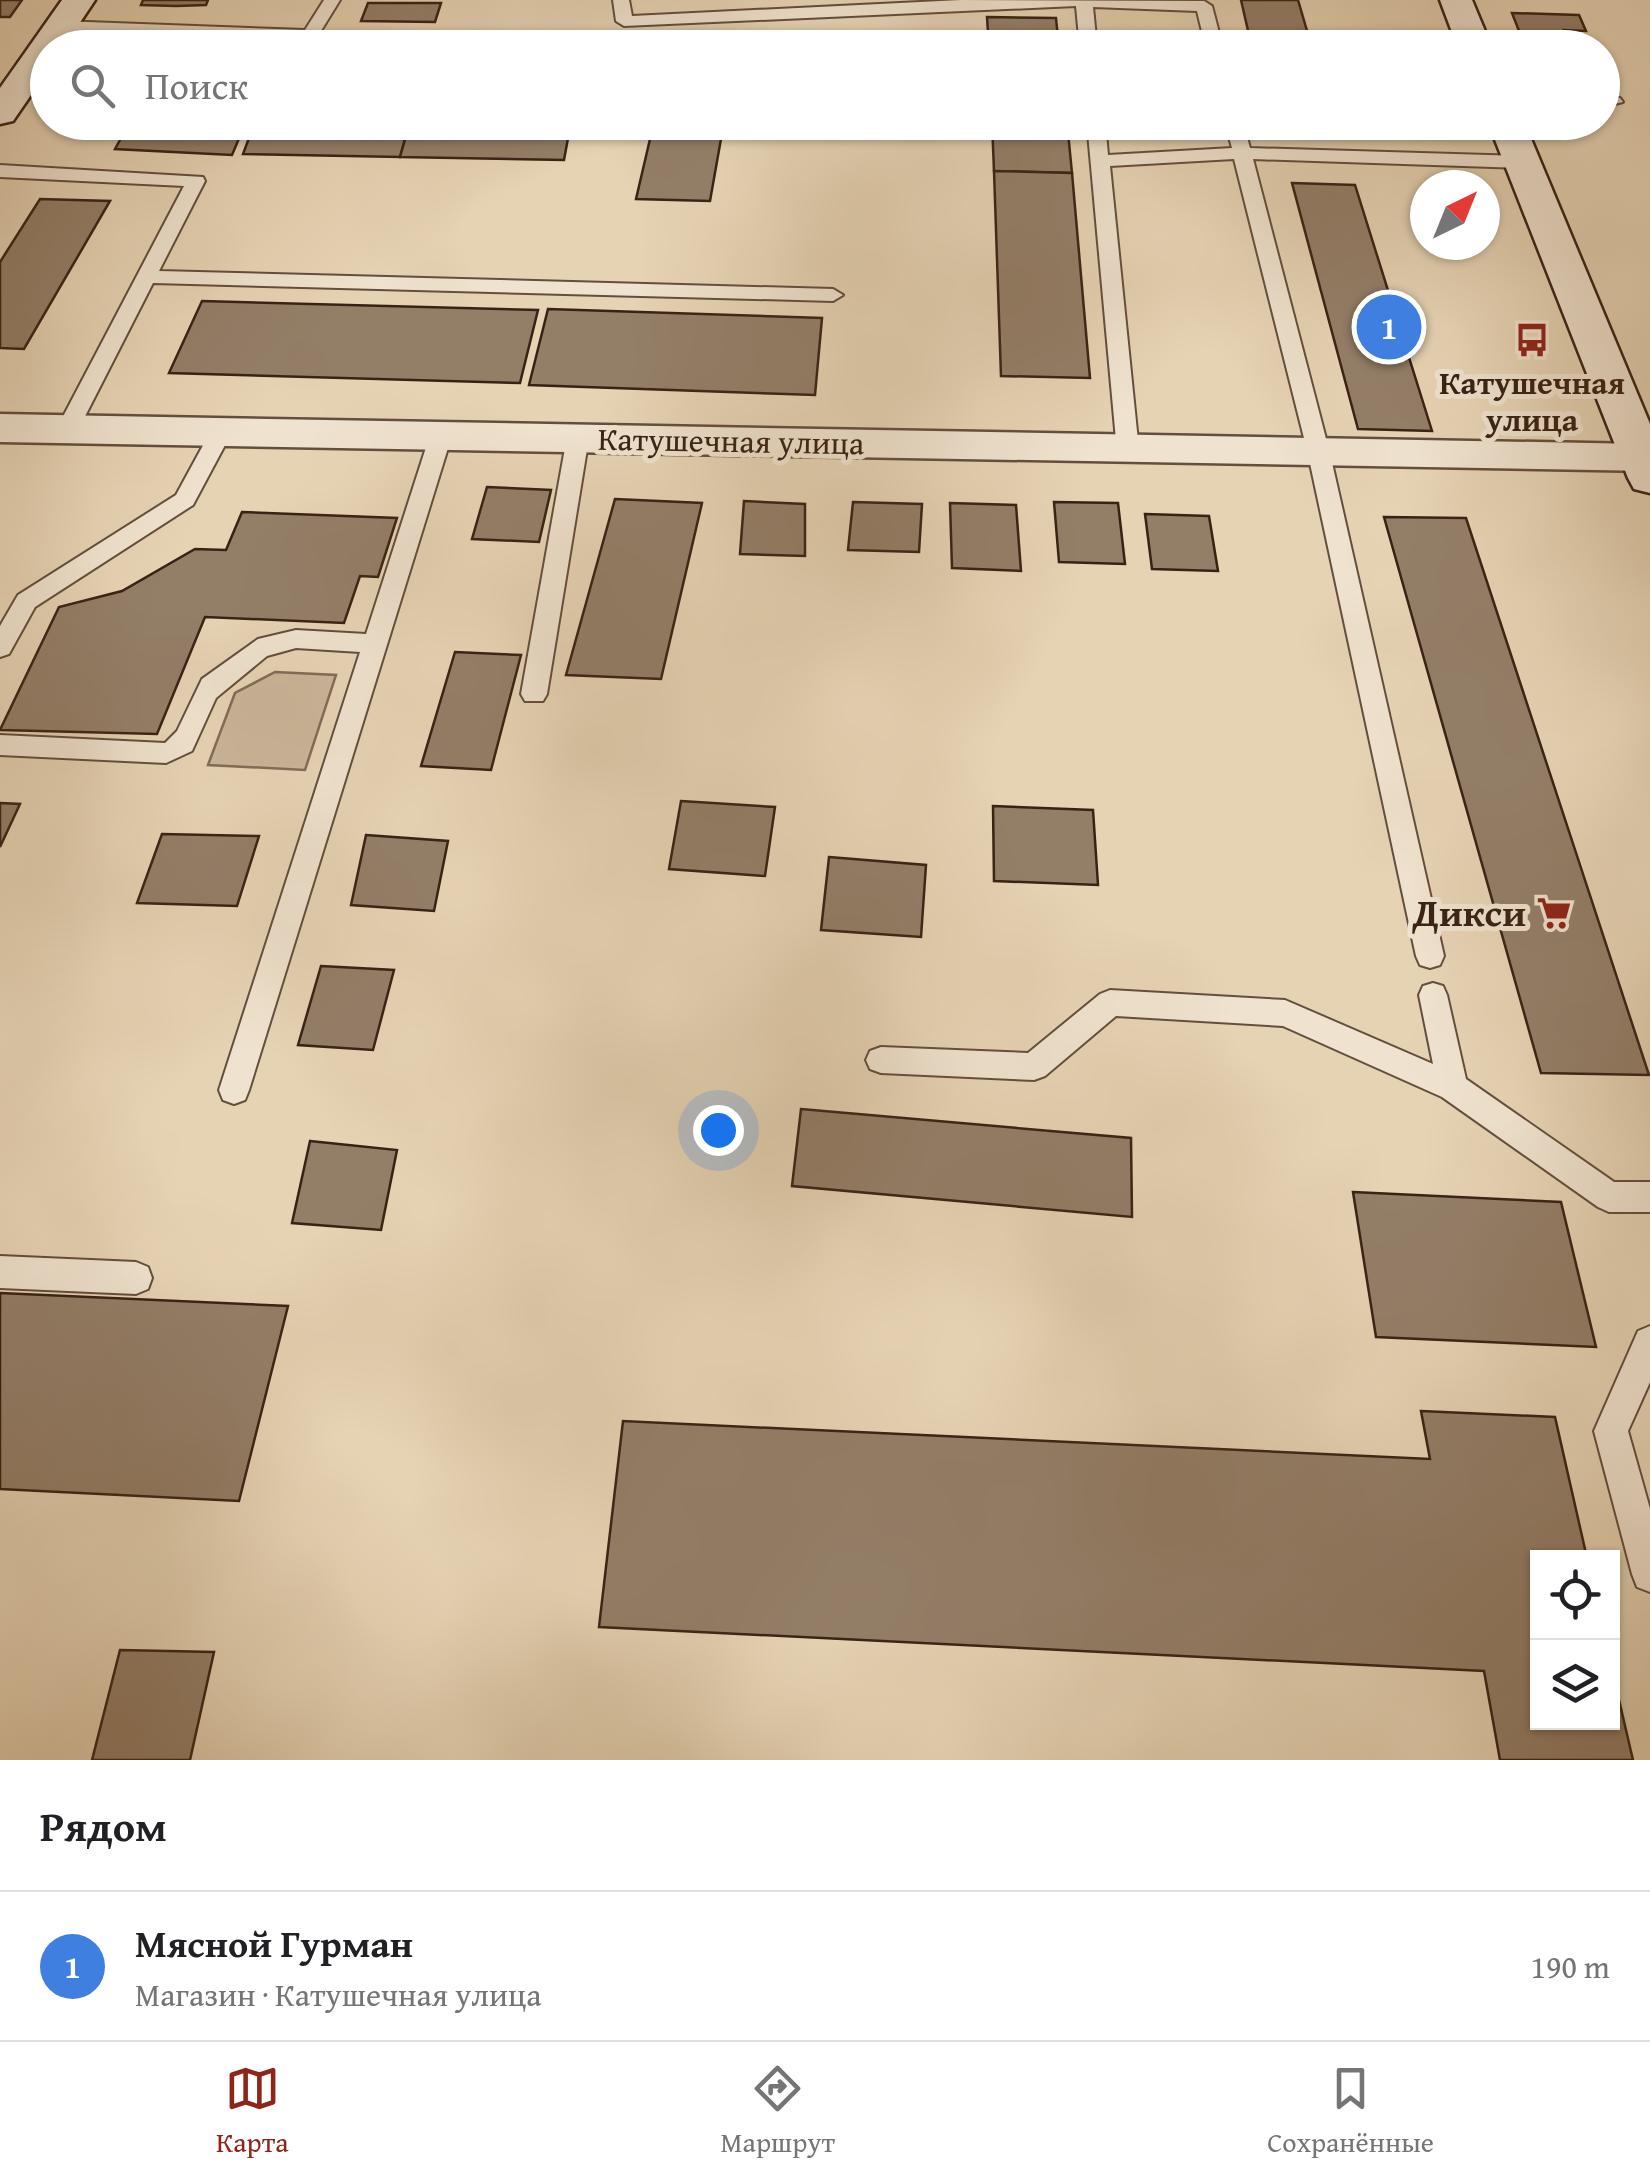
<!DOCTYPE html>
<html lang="ru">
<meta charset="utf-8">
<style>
body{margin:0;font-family:"Gentium Book Plus",serif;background:#f6f6f6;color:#202124}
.controls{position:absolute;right:30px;bottom:30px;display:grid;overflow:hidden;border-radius:0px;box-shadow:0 2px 8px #0004}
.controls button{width:90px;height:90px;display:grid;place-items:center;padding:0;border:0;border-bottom:2px solid #e0e0e0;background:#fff;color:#202124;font:50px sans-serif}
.compass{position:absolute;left:1410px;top:170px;width:90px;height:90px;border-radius:50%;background:#fff;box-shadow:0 2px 8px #0004;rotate:43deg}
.you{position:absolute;left:718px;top:1130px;width:35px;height:35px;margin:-25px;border:8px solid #fff;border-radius:50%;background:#1a73e8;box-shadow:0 0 0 15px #1a73e833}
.badge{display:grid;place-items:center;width:65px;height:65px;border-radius:50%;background:#8f2418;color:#fff;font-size:32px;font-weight:700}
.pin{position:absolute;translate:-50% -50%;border:5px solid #fff;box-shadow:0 2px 10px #0006}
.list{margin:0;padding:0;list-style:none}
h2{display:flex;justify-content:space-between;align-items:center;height:130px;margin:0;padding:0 40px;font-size:42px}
h2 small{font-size:32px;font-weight:400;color:#757577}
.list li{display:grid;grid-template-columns:65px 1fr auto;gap:30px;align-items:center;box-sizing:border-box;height:150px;padding:0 40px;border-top:2px solid #e0e0e0}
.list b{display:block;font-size:38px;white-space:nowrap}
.list p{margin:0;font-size:32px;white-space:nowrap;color:#757577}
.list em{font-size:32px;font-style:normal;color:#757577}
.icon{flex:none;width:55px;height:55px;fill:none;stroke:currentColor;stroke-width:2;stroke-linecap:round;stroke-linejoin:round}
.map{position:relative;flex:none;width:1650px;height:1760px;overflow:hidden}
.search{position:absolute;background:#fff;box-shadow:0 2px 8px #0004;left:30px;right:30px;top:30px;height:110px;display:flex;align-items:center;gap:25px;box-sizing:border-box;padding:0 35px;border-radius:55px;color:#757577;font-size:38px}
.sheet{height:280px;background:#fff}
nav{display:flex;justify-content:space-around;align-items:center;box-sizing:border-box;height:140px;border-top:2px solid #e0e0e0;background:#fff;font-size:28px;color:#757577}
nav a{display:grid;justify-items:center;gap:5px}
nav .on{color:#8f2418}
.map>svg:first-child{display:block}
.green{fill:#c9b599;stroke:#816c57;stroke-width:2.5}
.building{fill:#937e68;stroke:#392215;stroke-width:2.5}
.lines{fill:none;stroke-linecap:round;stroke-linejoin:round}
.service-casing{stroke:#644e3d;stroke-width:4}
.minor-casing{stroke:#644e3d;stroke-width:5}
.secondary-casing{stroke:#392215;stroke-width:5}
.service{fill:#efe2ce;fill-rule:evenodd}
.minor{fill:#efe2ce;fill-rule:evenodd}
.secondary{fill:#efe2ce;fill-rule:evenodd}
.labels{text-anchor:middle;stroke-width:10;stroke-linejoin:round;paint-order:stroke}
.far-poi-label{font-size:32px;font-weight:bold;fill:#392215;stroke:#efe2ce}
.far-street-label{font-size:32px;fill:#392215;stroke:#efe2ce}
.poi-label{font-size:38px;font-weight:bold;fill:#392215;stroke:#efe2ce;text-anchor:end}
</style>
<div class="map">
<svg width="1650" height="1760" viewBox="0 0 1650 1760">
<rect width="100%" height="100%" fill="#e6d3b4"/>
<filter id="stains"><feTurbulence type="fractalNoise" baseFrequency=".002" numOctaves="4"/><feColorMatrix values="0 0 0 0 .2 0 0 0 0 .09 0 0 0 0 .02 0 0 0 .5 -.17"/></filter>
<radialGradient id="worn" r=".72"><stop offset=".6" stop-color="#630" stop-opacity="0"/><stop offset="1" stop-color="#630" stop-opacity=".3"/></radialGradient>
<polygon class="green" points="275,672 336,675 305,770 208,765 235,693"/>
<g class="building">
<polygon points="0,0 22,0 10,17 0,17"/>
<polygon points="143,0 208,0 206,5 176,6 141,5"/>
<polygon points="1241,0 1298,0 1312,48 1252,48"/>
<polygon points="368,3 441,3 435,22 361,21"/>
<polygon points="1512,13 1579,15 1586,31 1564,30 1567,38 1521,36"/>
<polygon points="987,17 1056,18 1059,48 989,48"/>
<polygon points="525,37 571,37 569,48 523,48"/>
<polygon points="620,38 619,48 573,48 575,39"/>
<polygon points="374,44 448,45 373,48"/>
<polygon points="130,122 246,122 232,155 115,149"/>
<polygon points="255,122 410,122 400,157 243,154"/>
<polygon points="410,122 571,122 564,160 400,157"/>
<polygon points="654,122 724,122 710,201 636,199"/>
<polygon points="788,122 860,122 859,133 787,130"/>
<polygon points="992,122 1067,122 1072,173 994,171"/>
<polygon points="994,171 1072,173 1090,378 1001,376"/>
<polygon points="1292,183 1355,185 1432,431 1358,429"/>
<polygon points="40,199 110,201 24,349 0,348 0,262"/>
<polygon points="202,301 538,310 520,383 169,373"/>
<polygon points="548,309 822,318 815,395 529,385"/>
<polygon points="487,487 551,490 539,542 472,539"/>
<polygon points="615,499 702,503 661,679 566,675"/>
<polygon points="744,501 805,504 805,556 740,554"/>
<polygon points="853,502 922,504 919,552 848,550"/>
<polygon points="1054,502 1118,503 1125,564 1059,562"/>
<polygon points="950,503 1016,505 1021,571 952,568"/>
<polygon points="242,512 397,518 378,577 360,576 344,623 205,617 157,734 0,730 59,607 122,591 195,549 226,550"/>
<polygon points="1145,514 1209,516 1218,571 1152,569"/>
<polygon points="1384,517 1466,518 1649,1075 1541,1073"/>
<polygon points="455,652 521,655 491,770 421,766"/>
<polygon points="681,801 775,807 765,876 669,869"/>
<polygon points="0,803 20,804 0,847"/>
<polygon points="993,806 1093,810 1098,885 994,881"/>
<polygon points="162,834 259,836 237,906 137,903"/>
<polygon points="366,835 448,841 434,911 351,905"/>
<polygon points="829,857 926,865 921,937 821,930"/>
<polygon points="321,966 394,970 373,1050 298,1045"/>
<polygon points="801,1109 1131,1138 1132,1217 792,1186"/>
<polygon points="310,1141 397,1150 381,1230 292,1223"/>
<polygon points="1353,1192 1561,1202 1596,1347 1376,1337"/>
<polygon points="0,1293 288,1306 239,1501 0,1489"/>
<polygon points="1421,1411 1555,1417 1587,1558 1538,1558 1538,1722 1612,1722 1612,1670 1633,1760 1500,1760 1484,1671 599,1627 623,1421 1430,1459"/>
<polygon points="120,1650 214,1652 190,1760 92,1760"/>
</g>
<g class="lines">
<g class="service-casing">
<g id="service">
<polygon points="324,0 340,0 316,39 310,40 60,31 52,26 60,21 305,30"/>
<polygon points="613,0 629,0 632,16 961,0 1204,1 1212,6 1223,48 1206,48 1197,11 1093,7 1097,48 1080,48 1076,6 624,26 616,21"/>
<polygon points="1602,97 1620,98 1623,102 1602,107"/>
<polygon points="1087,122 1105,122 1108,155 1232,148 1225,122 1243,122 1250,148 1522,156 1531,162 1522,168 1253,159 1330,454 1444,956 1440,965 1430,968 1420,965 1416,956 1308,454 1234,159 1110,166 1139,451 1128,458 1117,451"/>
<polygon points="0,165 203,177 205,181 159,271 833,289 843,295 833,301 153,283 78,430 67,437 56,430 184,186 0,177"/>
<polygon points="221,425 232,432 193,505 35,607 9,654 0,657 0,626 18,595 176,495 213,427"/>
<polygon points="441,428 452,435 249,1090 245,1100 234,1104 223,1100 219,1090 360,652 296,648 267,656 216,698 192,751 166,763 0,755 0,735 165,743 177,731 202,679 258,639 296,630 366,634 430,435"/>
<polygon points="578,430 589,437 547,694 543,701 525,701 521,694 567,437"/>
<polygon points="1433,983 1443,986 1447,995 1466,1079 1614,1182 1650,1182 1650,1212 1609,1212 1598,1207 1442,1097 1283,1026 1116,1016 1045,1076 1034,1080 881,1073 870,1069 866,1060 870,1051 881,1047 1028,1053 1100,994 1110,990 1285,1000 1433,1064 1419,995 1423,986"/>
<polygon points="0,1256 136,1262 148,1267 152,1278 148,1289 136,1294 0,1288"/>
<polygon points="1650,1326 1650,1382 1628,1431 1650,1509 1650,1592 1637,1587 1632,1574 1594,1431 1638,1331"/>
</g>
</g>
<g class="minor-casing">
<polygon id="minor" points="0,414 1642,444 1650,447 1650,471 0,442"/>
</g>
<g class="secondary-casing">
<g id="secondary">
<polygon points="62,0 95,0 63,48 48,48 48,70 13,121 0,124 0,88"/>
<polygon points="1440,0 1472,0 1492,48 1458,48"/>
<polygon points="1488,122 1524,122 1650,424 1650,493 1634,489 1628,478"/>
</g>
</g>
<use href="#service" class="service"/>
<use href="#minor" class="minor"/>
<use href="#secondary" class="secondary"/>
</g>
<defs>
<g id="bus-bare" transform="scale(2.7)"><path d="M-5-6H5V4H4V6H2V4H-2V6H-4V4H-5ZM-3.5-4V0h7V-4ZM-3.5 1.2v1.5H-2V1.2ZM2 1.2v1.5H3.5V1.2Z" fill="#8f2418" stroke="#efe2ce" stroke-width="2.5" paint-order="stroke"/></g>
<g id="supermarket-bare" transform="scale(2.7)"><path d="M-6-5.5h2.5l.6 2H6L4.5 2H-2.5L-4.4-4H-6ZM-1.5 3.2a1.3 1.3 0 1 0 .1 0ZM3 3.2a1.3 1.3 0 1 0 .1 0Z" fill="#8f2418" stroke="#efe2ce" stroke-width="2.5" paint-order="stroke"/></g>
</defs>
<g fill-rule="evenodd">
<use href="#bus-bare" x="1532" y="340"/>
<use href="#supermarket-bare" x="1554" y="913"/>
</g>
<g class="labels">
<g class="far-poi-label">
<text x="1532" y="394">Катушечная<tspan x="1532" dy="37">улица</tspan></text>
</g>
<g class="far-street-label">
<text transform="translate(731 441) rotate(1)" y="11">Катушечная улица</text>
</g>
<g class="poi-label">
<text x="1526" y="926">Дикси</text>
</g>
</g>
<rect width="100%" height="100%" filter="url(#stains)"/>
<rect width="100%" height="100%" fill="url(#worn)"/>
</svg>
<div class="controls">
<button><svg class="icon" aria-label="locate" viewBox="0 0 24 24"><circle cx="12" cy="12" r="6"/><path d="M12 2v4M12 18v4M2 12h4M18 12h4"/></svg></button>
<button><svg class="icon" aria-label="layers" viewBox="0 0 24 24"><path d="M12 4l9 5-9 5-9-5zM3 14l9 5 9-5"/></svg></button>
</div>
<svg class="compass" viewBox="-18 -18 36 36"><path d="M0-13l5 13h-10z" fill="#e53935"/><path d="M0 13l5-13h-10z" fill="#757577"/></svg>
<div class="you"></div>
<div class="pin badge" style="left:1389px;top:327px;background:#3f7fe0">1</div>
<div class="search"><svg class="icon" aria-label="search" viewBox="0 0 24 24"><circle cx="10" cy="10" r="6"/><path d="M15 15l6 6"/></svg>Поиск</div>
</div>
<section class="sheet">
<h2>Рядом<small></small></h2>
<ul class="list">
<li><span class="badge" style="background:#3f7fe0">1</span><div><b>Мясной Гурман</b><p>Магазин · Катушечная улица</p></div><em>190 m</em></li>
</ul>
</section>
<nav>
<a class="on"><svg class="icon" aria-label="map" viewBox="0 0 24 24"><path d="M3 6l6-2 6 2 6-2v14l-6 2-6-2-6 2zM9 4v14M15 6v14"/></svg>Карта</a>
<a><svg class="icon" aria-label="directions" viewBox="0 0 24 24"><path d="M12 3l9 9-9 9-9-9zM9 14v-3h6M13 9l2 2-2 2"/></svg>Маршрут</a>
<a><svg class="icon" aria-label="saved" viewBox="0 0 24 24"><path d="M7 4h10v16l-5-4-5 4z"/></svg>Сохранённые</a>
</nav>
